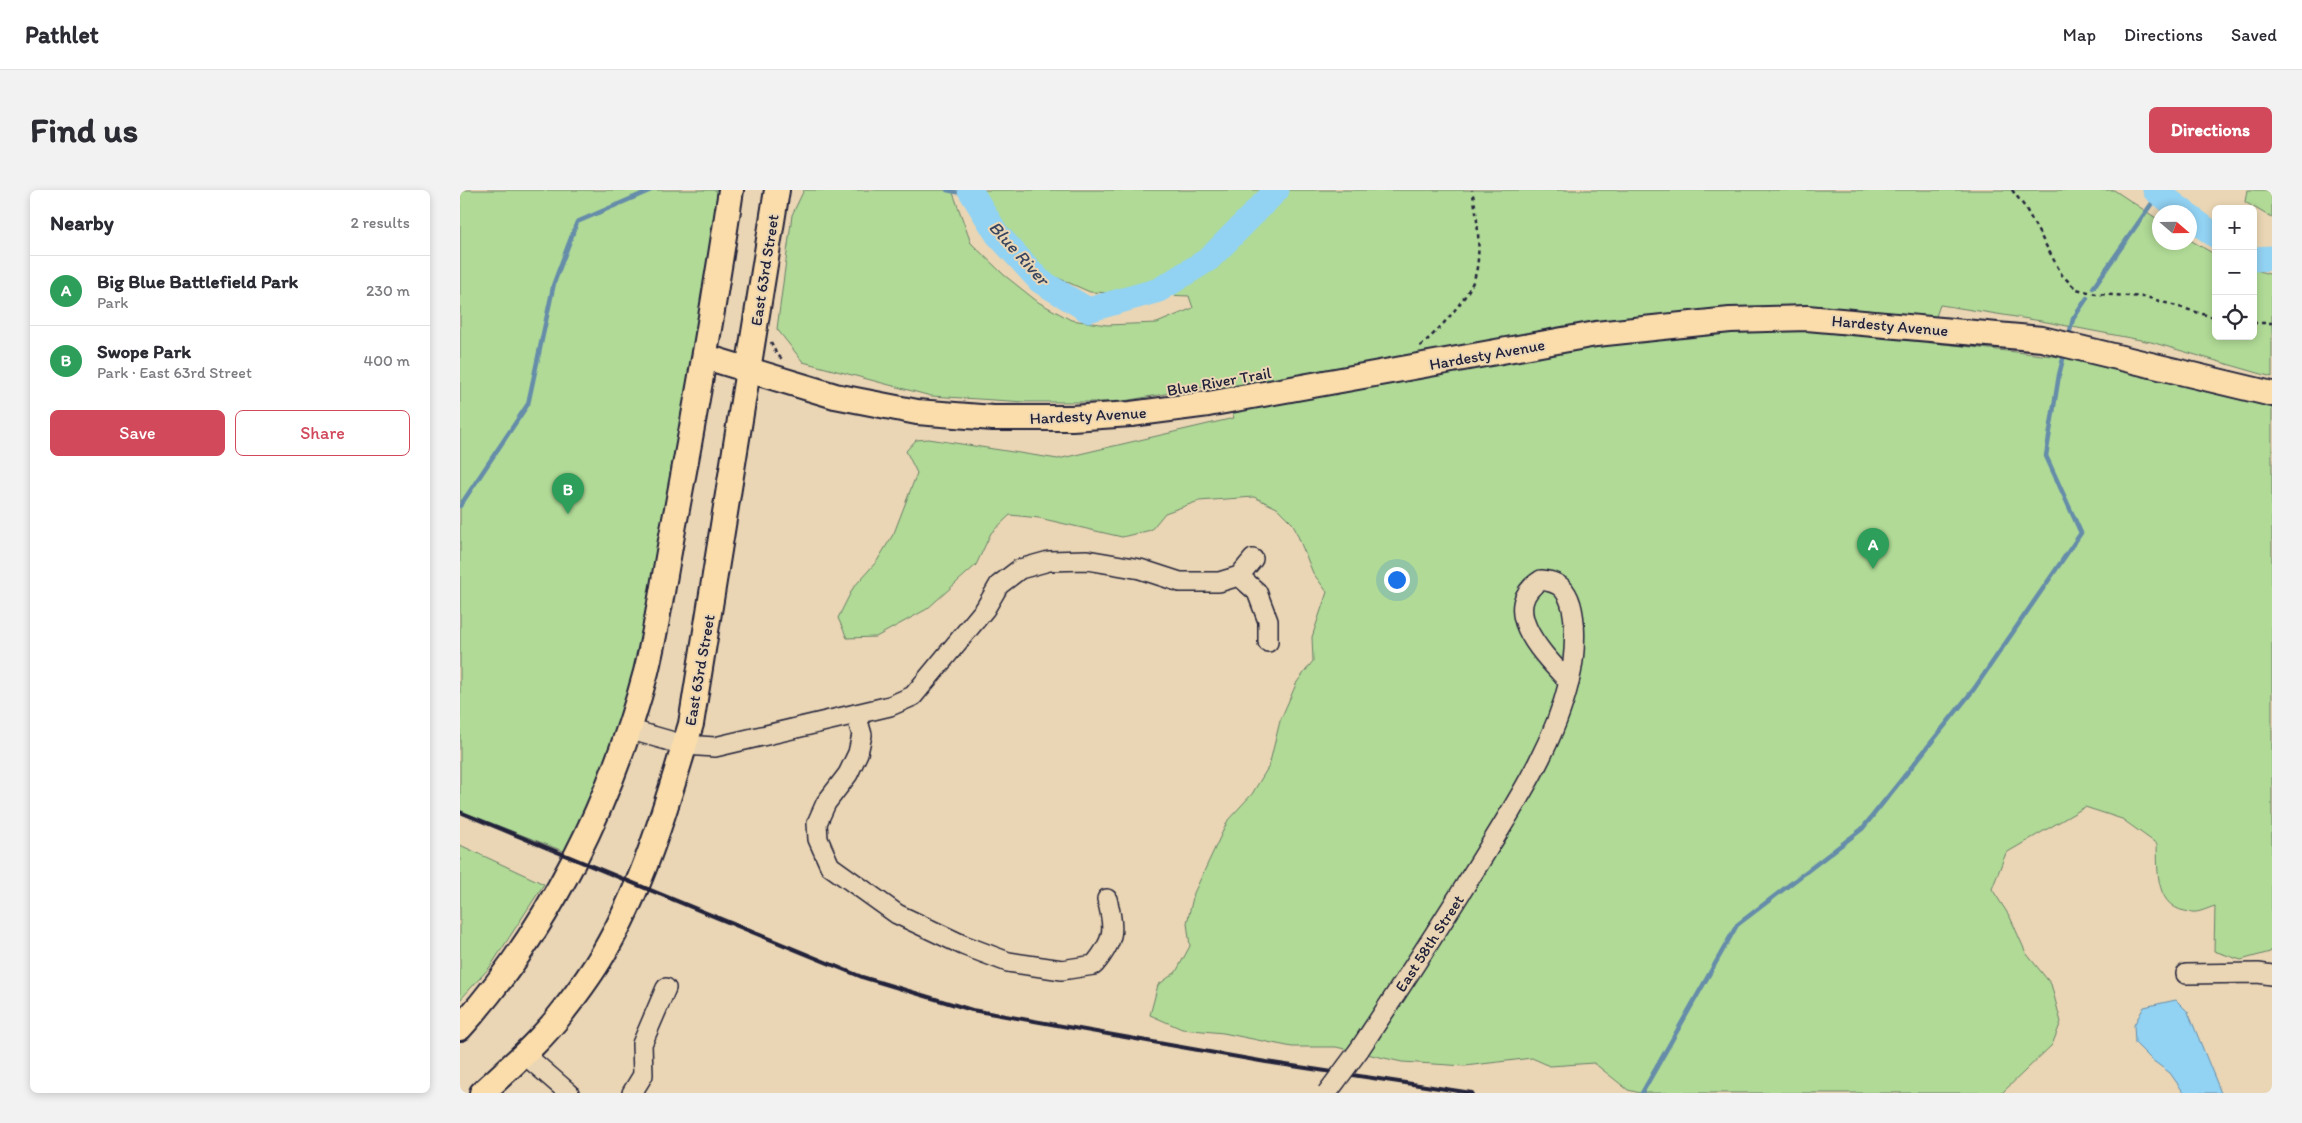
<!DOCTYPE html>
<meta charset="utf-8">
<style>
body{margin:0;font-family:Itim,sans-serif;background:#f2f2f3;color:#2b2b33}
.controls{position:absolute;right:15px;top:15px;display:grid;overflow:hidden;border-radius:8px;box-shadow:0 2px 8px #0003}
.controls button{width:45px;height:45px;display:grid;place-items:center;padding:0;border:0;border-bottom:1px solid #e1e1e2;background:#fff;color:#2b2b33;font:25px sans-serif}
.compass{position:absolute;left:1692px;top:15px;width:45px;height:45px;border-radius:50%;background:#fff;box-shadow:0 2px 8px #0003;rotate:110deg}
.you{position:absolute;left:936px;top:389px;width:18px;height:18px;margin:-12px;border:4px solid #fff;border-radius:50%;background:#1a73e8;box-shadow:0 0 0 8px #1a73e833}
.badge{display:grid;place-items:center;width:32px;height:32px;border-radius:50%;background:#d1495b;color:#fff;font-size:16px;font-weight:700}
.pin{position:absolute;translate:-50% -41px;filter:drop-shadow(0 1px 2px #0008)}
.pin::after{content:'';position:absolute;top:26px;width:18px;height:15px;background:inherit;clip-path:polygon(0 0,100% 0,50% 100%)}
.list{margin:0;padding:0;list-style:none}
h2{display:flex;justify-content:space-between;align-items:center;height:65px;margin:0;padding:0 20px;font-size:21px}
h2 small{font-size:16px;font-weight:400;color:#7c7c81}
.list li{display:grid;grid-template-columns:32px 1fr auto;gap:15px;align-items:center;box-sizing:border-box;height:70px;padding:0 20px;border-top:1px solid #e1e1e2}
.list b{display:block;font-size:19px;white-space:nowrap}
.list p{margin:0;font-size:16px;white-space:nowrap;color:#7c7c81}
.list em{font-size:16px;font-style:normal;color:#7c7c81}
.actions{display:flex;gap:10px;padding:15px 20px}
.actions a{flex:1;padding:11px 0;border:1px solid #d1495b;border-radius:8px;text-align:center;font-size:18px;color:#d1495b}
.actions .main{background:#d1495b;color:#fff}
.icon{flex:none;width:28px;height:28px;fill:none;stroke:currentColor;stroke-width:2;stroke-linecap:round;stroke-linejoin:round}
.map{position:relative;flex:none;width:1812px;height:903px;overflow:hidden;border-radius:8px}
header{display:flex;align-items:center;gap:30px;box-sizing:border-box;height:70px;padding:0 25px;background:#fff;border-bottom:1px solid #e1e1e2}
header strong{font-size:24px}
nav{display:flex;gap:28px;margin-inline-start:auto;font-size:18px}
.intro{display:flex;align-items:center;justify-content:space-between;box-sizing:border-box;height:120px;padding:0 30px}
h1{margin:0;font-size:35px}
.button{padding:12px 22px;border-radius:8px;background:#d1495b;color:#fff;font-size:18px;font-weight:700}
main{display:flex;gap:30px;padding:0 30px}
aside{flex:1;background:#fff;border-radius:8px;box-shadow:0 2px 8px #0003}
.map>svg:first-child{display:block}
.green{fill:#b0da96;stroke:#697e68}
.water{fill:#92d2f3;stroke:#658ca9}
.lines{fill:none;stroke-linecap:round;stroke-linejoin:round}
.stream{stroke:#658ca9;stroke-width:4.5}
.river{stroke:#92d2f3;stroke-width:25}
.minor-casing{stroke:#22223b;stroke-width:22}
.major-casing{stroke:#22223b;stroke-width:28}
.path{stroke:#22223b;stroke-width:2.5;stroke-dasharray:4 4;stroke-linecap:butt}
.minor{stroke:#ead6b4;stroke-width:19}
.major{stroke:#faddab;stroke-width:24}
.rail{stroke:#22223b;stroke-width:4}
.minor-bridge-casing{stroke:#22223b;stroke-width:22;stroke-linecap:butt}
.minor-bridge{stroke:#ead6b4;stroke-width:19}
.labels{text-anchor:middle;stroke-width:4;stroke-linejoin:round;paint-order:stroke}
.street-label{font-size:16px;fill:#22223b;stroke:#ead6b4}
.water-label{font-size:18px;font-style:italic;fill:#384560;stroke:#ead6b4}
</style>
<header>
<strong>Pathlet</strong>
<nav><a>Map</a><a>Directions</a><a>Saved</a></nav>
</header>
<div class="intro"><h1>Find us</h1><a class="button">Directions</a></div>
<main>
<aside>
<h2>Nearby<small>2 results</small></h2>
<ul class="list">
<li><span class="badge" style="background:#2e9e5b">A</span><div><b>Big Blue Battlefield Park</b><p>Park</p></div><em>230 m</em></li>
<li><span class="badge" style="background:#2e9e5b">B</span><div><b>Swope Park</b><p>Park · East 63rd Street</p></div><em>400 m</em></li>
</ul>
<div class="actions"><a class="main">Save</a><a>Share</a></div>
</aside>
<div class="map">
<svg width="1812" height="903" viewBox="0 0 1812 903">
<rect width="100%" height="100%" fill="#ead6b4"/>
<filter id="ink" filterUnits="userSpaceOnUse"><feTurbulence type="fractalNoise" baseFrequency=".02" numOctaves="2"/><feDisplacementMap in="SourceGraphic" scale="10" xChannelSelector="R" yChannelSelector="G"/><feConvolveMatrix kernelMatrix="1 2 1 2 8 2 1 2 1" color-interpolation-filters="sRGB"/></filter>
<g filter="url(#ink)">
<g class="green">
<polygon points="0,0 264,0 186,482 116,666 0,621"/>
<path d="M344,0H492L511,53L544,85L578,112L611,130L647,135L697,133L733,118L729,106L630,102L548,66L518,22L516,0H1654L1699,30L1700,52H1730V50L1756,65V146H1793V79L1812,85V187L1691,152L1581,131L1487,116L1480,115L1467,152L1627,170L1812,217V759L1810,762L1781,770L1754,761L1755,716C1748,718 1739,723 1732,722C1694,720 1698,681 1697,654L1662,629L1625,617L1546,663L1532,699L1550,727L1566,763L1591,794L1601,832L1592,855L1542,903H1180L1168,900L1134,873L1090,876L1072,868L1005,876L942,872L876,857H832L763,843L722,839L690,825L698,795L716,782L730,756L727,733L734,703L768,630L792,604L809,576L820,531L837,492L853,471L852,447L867,402L853,383L833,334L817,318L794,307L739,311L705,323L691,340L662,347L579,328L550,325L531,343L516,375L467,419L416,447L387,448L378,428L393,398L417,371L434,343L457,283L446,261L456,250L469,249L598,269L774,228L762,194L658,212H565L471,206L343,172L317,139L332,25Z"/>
<polygon points="1787,0 1812,0 1812,28 1785,12"/>
<polygon points="0,655 84,694 30,777 0,810"/>
</g>
<polygon class="water" points="1716,810 1728,822 1761,903 1724,903 1710,883 1692,870 1675,853 1674,835 1684,817"/>
<g class="lines">
<g class="stream">
<polyline points="487,0 511,5"/>
<polyline points="1633,98 1699,3"/>
<polyline points="1608,149 1613,129 1627,108"/>
<polyline points="0,316 68,214 94,93 117,32 191,0"/>
<polyline points="1182,903 1277,735 1402,639 1514,499 1621,343 1586,266 1599,185 1605,161"/>
</g>
<g class="river">
<polyline points="510,0 537,44 580,91 628,120 699,100 749,69 817,0"/>
<polyline points="1695,0 1724,22"/>
<polyline points="1730,27 1756,46"/>
<polyline points="1793,69 1812,68"/>
</g>
<g class="minor-casing">
<g id="minor">
<polyline points="779,386 797,402 808,431 808,452"/>
<path d="M1081,390C1089,391 1096,392 1102,398C1120,416 1115,469 1109,492C1087,468 1035,419 1081,390Z"/>
<path d="M396,524L402,545L398,563L388,584L366,613L357,633L358,649L370,676L437,724L503,755L548,772L602,780L634,775C655,750 655,739 647,709"/>
<polyline points="168,539 224,555 255,557 430,516 453,506 525,419 539,395 560,379 589,371 627,370 680,379 720,392 759,392 779,386 793,369"/>
<polyline points="1726,784 1798,783 1812,785"/>
<path d="M899,860C942,795 985,729 1026,662C1059,608 1094,554 1109,492"/>
<polyline points="64,864 109,903"/>
<polyline points="172,903 183,885 182,854 206,798"/>
</g>
</g>
<g class="major-casing">
<g id="major">
<polyline points="246,167 375,206 457,222 533,228 612,228 671,224 748,214 1136,144 1270,130 1347,128 1582,149 1812,204"/>
<path d="M0,838C89,740 152,610 186,482C199,429 206,373 217,319C237,213 255,107 271,0"/>
<path d="M22,903C50,877 81,851 104,820C118,802 132,783 143,764C185,693 207,612 231,534L317,0"/>
</g>
</g>
<g class="path">
<polyline points="1552,0 1565,17 1602,85 1616,99 1636,104 1686,107 1756,128"/>
<polyline points="1793,133 1812,133"/>
<polyline points="311,152 316,163 323,170"/>
<path d="M960,156C977,143 1010,106 1015,86C1022,64 1017,22 1012,0"/>
</g>
<use href="#minor" class="minor"/>
<use href="#major" class="major"/>
<polyline class="rail" points="0,622 402,787 512,820 806,872 1012,903"/>
<g class="minor-bridge-casing">
<polyline id="minor-bridge" points="867,903 899,860"/>
</g>
<use href="#minor-bridge" class="minor-bridge"/>
</g>
</g>
<g class="labels">
<g class="street-label">
<text transform="translate(304 80) rotate(-81)" y="6">East 63rd Street</text>
<text transform="translate(1430 135) rotate(5)" y="6">Hardesty Avenue</text>
<text transform="translate(1027 164) rotate(-10)" y="6">Hardesty Avenue</text>
<text transform="translate(759 191) rotate(-10)" y="6">Blue River Trail</text>
<text transform="translate(628 225) rotate(-3)" y="6">Hardesty Avenue</text>
<text transform="translate(239 480) rotate(-80)" y="6">East 63rd Street</text>
<text transform="translate(969 753) rotate(-57)" y="6">East 58th Street</text>
</g>
<g class="water-label">
<text transform="translate(559 63) rotate(48)" y="6">Blue River</text>
</g>
</g>
</svg>
<div class="controls">
<button>+</button>
<button>−</button>
<button><svg class="icon" aria-label="locate" viewBox="0 0 24 24"><circle cx="12" cy="12" r="6"/><path d="M12 2v4M12 18v4M2 12h4M18 12h4"/></svg></button>
</div>
<svg class="compass" viewBox="-18 -18 36 36"><path d="M0-13l5 13h-10z" fill="#e53935"/><path d="M0 13l5-13h-10z" fill="#7c7c81"/></svg>
<div class="you"></div>
<div class="pin badge" style="left:1413px;top:379px;background:#2e9e5b">A</div>
<div class="pin badge" style="left:108px;top:324px;background:#2e9e5b">B</div>
</div>
</main>
